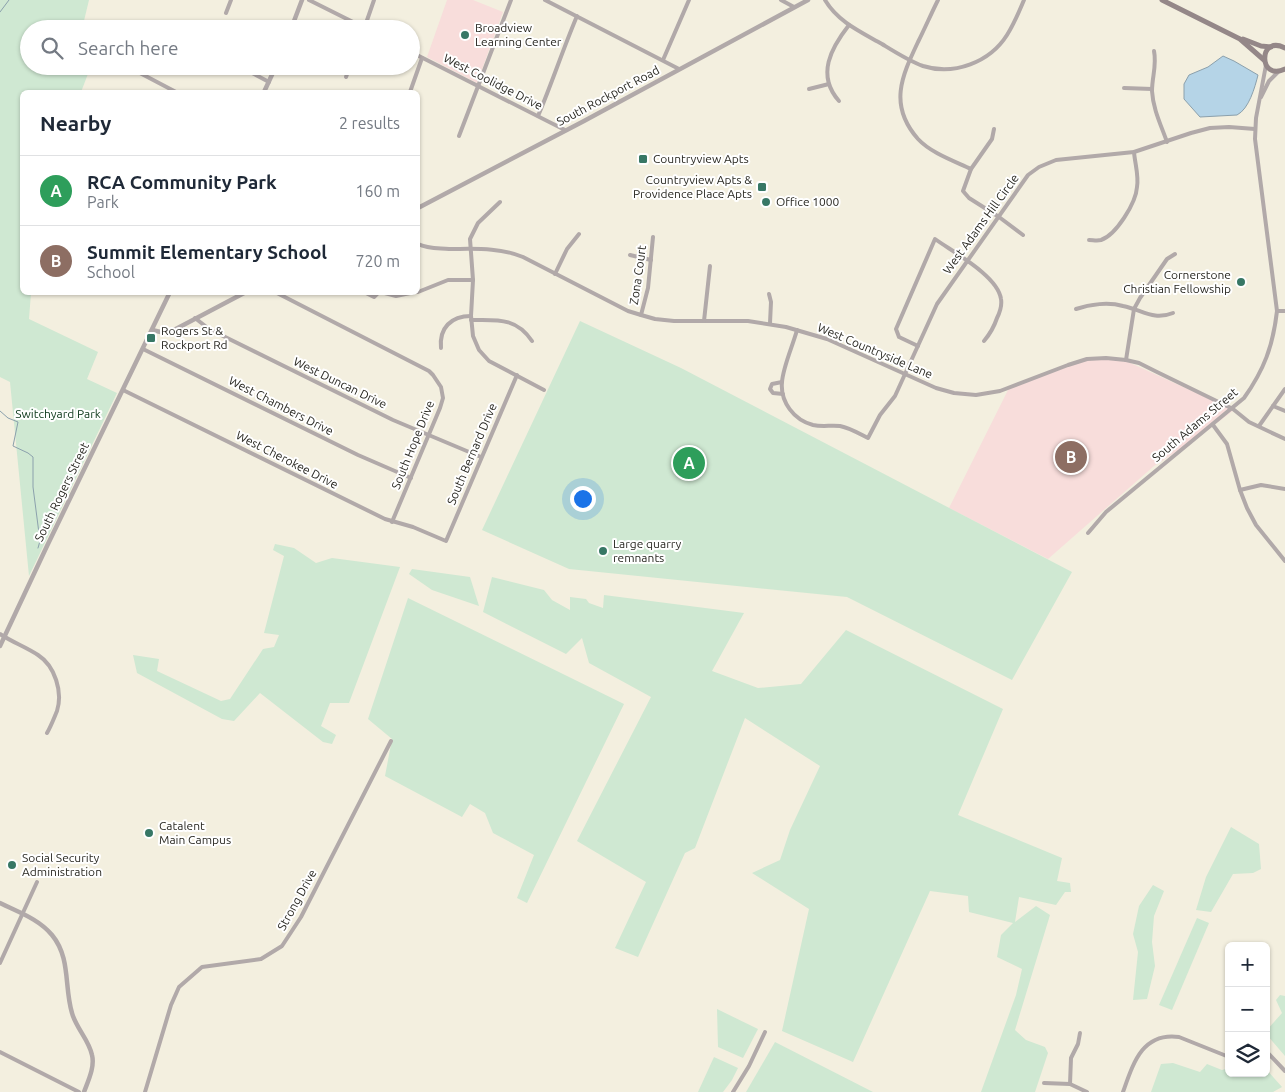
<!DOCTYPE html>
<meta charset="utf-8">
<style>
body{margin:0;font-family:Ubuntu,sans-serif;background:#f6f6f7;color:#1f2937}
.controls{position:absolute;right:15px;bottom:15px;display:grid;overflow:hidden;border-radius:8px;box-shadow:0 1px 4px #0004}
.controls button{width:45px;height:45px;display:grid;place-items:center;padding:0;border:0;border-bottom:1px solid #e0e1e3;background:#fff;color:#1f2937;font:25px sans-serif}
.you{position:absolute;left:582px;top:498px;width:18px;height:18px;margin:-12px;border:4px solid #fff;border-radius:50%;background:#1a73e8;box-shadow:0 0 0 8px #1a73e833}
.badge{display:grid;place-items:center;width:32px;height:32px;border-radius:50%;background:#d93025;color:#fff;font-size:16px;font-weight:700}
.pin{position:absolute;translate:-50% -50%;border:2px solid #fff;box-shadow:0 1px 5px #0006}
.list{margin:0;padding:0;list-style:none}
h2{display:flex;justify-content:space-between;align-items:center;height:65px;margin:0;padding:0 20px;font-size:21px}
h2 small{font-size:16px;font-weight:400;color:#747a83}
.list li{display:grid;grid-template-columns:32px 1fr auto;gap:15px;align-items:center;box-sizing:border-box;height:70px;padding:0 20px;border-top:1px solid #e0e1e3}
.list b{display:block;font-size:19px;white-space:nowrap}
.list p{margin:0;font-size:16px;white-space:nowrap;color:#747a83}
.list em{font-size:16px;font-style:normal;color:#747a83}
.icon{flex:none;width:28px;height:28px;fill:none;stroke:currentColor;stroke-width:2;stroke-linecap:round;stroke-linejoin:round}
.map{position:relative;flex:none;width:1285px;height:1092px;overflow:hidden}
.search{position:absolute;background:#fff;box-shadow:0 1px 4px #0004;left:20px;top:20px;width:400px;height:55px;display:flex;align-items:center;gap:12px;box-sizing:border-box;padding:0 18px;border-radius:28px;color:#747a83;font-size:19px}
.panel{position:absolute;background:#fff;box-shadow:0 1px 4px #0004;left:20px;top:90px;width:400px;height:205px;border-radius:8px}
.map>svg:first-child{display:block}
.education{fill:#f8dddb}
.green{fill:#cfe8d2}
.water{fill:#b5d4e7;stroke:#8ba0ac}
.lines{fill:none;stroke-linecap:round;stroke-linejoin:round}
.stream{stroke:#8ba0ac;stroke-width:1}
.minor{stroke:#b1a9a9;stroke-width:4}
.tertiary{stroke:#b1a9a9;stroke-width:4.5}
.secondary{stroke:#948788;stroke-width:5}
.poi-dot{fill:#377765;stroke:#fff;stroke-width:2}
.labels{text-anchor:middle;stroke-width:4;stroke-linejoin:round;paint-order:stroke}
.poi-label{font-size:12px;fill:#292822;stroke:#fff;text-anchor:start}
.street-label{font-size:12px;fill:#292822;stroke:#fff}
.park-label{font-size:12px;fill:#083516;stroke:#fff}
</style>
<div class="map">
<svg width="1285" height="1092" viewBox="0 0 1285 1092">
<rect width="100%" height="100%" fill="#f3efdf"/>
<g class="education">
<polygon points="447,0 473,0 503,12 477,83 427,57"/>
<polygon points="1087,357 1126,361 1234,410 1192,442 1154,466 1048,559 949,508 1009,388"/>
</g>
<g class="green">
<polygon points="0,0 89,0 82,29 29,29 29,66 91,66 81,92 22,92 22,292 31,293 29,319 98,352 87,379 117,393 29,576 10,382 0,377"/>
<polygon points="580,321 681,368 1072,572 1012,680 847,597 569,569 482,530"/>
<polygon points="275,544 294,548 316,563 332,558 400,567 349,703 330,703 321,726 336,735 332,744 323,742 260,693 234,721 222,719 137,673 133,655 159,659 157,671 221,701 230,699 263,649 274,647 279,635 264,633 284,556 273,550"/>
<polygon points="412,569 470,577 479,606 432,590 409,574"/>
<polygon points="492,577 544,590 552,600 570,610 570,597 586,599 589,603 603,608 604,595 744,613 712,671 758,688 801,684 846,630 1003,709 958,815 1062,858 1057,881 1070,883 1071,892 1065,892 1056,905 1019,897 1015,922 1036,906 1050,915 1015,1030 1026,1040 1045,1047 1048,1053 1035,1092 981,1092 1016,995 1022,969 997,957 1001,935 1013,923 969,912 968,896 930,891 853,1062 782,1031 809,909 752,873 780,860 790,830 820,766 745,718 695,848 685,853 638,957 615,948 646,882 577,841 651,697 589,663 582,638 566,654 483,612"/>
<polygon points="408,598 624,704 527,903 517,898 534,855 493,833 485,813 470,804 462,817 385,776 392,739 368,719"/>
<polygon points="1231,827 1259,844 1261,869 1253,873 1233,874 1211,912 1196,910 1206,877"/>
<polygon points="1153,885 1164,891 1154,916 1152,942 1155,966 1147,999 1133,1000 1138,952 1133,934 1139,906"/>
<polygon points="1197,918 1209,923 1172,1010 1159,1005"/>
<polygon points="1280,995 1285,996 1285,1056 1267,1035 1267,1030 1282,1013 1276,1000"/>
<polygon points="717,1009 758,1029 743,1058 718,1047"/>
<polygon points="775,1042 873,1092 746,1092"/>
<polygon points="714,1057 738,1068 732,1080 723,1092 698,1092"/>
<polygon points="1173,1063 1200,1072 1207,1064 1222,1070 1229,1068 1229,1073 1266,1073 1266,1069 1282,1087 1273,1092 1151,1092 1161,1064"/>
</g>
<path class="water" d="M1223,56L1234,61L1258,75C1255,87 1249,109 1237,115L1200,117L1184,99V84L1189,75L1208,67Z"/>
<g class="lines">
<g class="stream">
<polyline points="0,12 9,0"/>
<polyline points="0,411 8,418 18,422 13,446 28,453 33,457 33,487 40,541 38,548"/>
</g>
<g class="minor">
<polyline points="309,0 367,29"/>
<polyline points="545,0 679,69"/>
<polyline points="781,0 794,7"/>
<path d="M825,0C838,22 861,32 882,44C895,52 909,61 923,66C954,76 990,62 1007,35C1014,24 1019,12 1024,0"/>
<path d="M938,0C931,14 925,28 918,42C902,76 888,105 918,139C931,153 954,161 971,169"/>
<polyline points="226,13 231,0"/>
<polyline points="155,29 158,25 167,29"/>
<polyline points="364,29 374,0"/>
<path d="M1154,51C1157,65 1152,77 1152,91C1153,109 1161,125 1167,142"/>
<polyline points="411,52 565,130"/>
<polyline points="663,60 689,0"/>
<polyline points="138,66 138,72 176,92"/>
<polyline points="239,66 269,82"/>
<polyline points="346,77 350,66"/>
<polyline points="1124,88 1152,89"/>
<polyline points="809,89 829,84"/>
<polyline points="410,92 422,58"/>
<polyline points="1261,97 1269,81 1279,71"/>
<path d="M839,101C816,75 831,48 849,25"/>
<path d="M538,116C552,83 563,49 577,16"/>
<polyline points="994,129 992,139 971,169 963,191 969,198 999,217 1023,235"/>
<polyline points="459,136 511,0"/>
<polyline points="500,202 478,223 470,239 473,280 471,316 473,336 479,350 489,361 544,390"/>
<path d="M1089,240C1093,240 1097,241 1101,240C1116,235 1136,203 1137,187C1139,176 1135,164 1134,152"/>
<path d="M418,244C428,249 438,248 449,249C474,249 499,247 523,257L628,311L641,315L655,319L674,321H748L786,327L827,339L936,388L954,393L976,395L1000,391L1068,365L1087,359L1106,358L1126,360L1139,363L1157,372L1233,409L1249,422L1285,439"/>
<polyline points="630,255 651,260"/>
<polyline points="555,274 567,249 579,234"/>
<polyline points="275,292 429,371 433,375 441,387 443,398 440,408 392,522"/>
<polyline points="364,292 374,297 379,292"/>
<polyline points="381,292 396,296 415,292"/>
<polyline points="418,292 448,280 473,280"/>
<polyline points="769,294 771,302 770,323"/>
<path d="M1076,309C1090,304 1109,302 1123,306C1143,310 1153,321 1173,313"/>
<polyline points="1277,311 1285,311"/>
<polyline points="641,315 648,288 653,237"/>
<polyline points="195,318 209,329 393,420 481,457"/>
<path d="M471,320C497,320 516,317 532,341"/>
<polyline points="704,321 710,266"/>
<path d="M797,330C793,345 783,367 782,382C780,402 794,420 813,425C822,427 831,425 840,426C850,428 860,434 868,438L880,415L895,396L937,304L1028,175L1039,167L1056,160L1134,152L1191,133L1210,128L1229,127L1255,129"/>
<path d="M918,346L899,337L896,329L935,239C953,252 998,276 1001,299C1002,305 1000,312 997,318C994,327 990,334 984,341"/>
<path d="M441,348C439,328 451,316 471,316"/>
<polyline points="143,349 358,455 411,478"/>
<polyline points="1126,360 1134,309 1140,298 1167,259 1175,254"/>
<polyline points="782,382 772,384 770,389 773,393 783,394"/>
<polyline points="123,390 385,519 413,527 446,541 517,375"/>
<polyline points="1273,406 1285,411"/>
<polyline points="1213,425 1227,444 1240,490 1247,508 1256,525 1285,561"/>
<polyline points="1259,426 1285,389"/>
<polyline points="1240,490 1261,485 1285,489"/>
<path d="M1088,533L1106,512L1244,398C1264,370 1273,346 1277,311L1255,139L1256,118L1266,65"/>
<path d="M0,634C12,642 26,647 38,655C55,666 63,692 57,711C54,718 51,726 47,733"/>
<polyline points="0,963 37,882"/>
<polyline points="1266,1051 1285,1071"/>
<polyline points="0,1052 79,1092"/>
<polyline points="1044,1083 1070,1084 1087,1092"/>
<polyline points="1070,1084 1071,1058 1078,1044 1080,1033"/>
<polyline points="145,1092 171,1005 179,987 202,967 261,959 282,946 301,917 391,741"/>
<polyline points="733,1092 749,1066 765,1032"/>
<path d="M1123,1092C1133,1064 1142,1032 1179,1037L1229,1057"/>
</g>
<g class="tertiary">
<polyline points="291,29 302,0"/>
<polyline points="264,92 276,66"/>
<polyline points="418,208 584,121 808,0"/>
<polyline points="152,330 165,333 172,331 246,292"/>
<polyline points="0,646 47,546 170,292"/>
<path d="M0,903C18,912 39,919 52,935C71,958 64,987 72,1013C76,1028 89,1040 92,1055C95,1067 88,1081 84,1092"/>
</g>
<g class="secondary">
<polyline points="1162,0 1240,39 1264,60"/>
<polyline points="1243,39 1261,46 1271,47"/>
<path d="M1285,48C1258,34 1258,82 1285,69"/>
</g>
</g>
<g class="poi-dot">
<circle cx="465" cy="35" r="5"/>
<rect x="638" y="154" width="10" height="10" rx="2.5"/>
<rect x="757" y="182" width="10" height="10" rx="2.5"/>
<circle cx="766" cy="202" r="5"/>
<circle cx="1241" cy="282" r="5"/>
<rect x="146" y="333" width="10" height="10" rx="2.5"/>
<circle cx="603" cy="551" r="5"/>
<circle cx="149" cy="833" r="5"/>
<circle cx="12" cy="865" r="5"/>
</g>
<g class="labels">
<g class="poi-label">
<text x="475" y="32">Broadview<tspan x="475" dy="14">Learning Center</tspan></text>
<text x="653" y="163">Countryview Apts</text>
<text x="752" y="184" text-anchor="end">Countryview Apts &amp;<tspan x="752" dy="14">Providence Place Apts</tspan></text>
<text x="776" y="206">Office 1000</text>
<text x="1231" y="279" text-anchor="end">Cornerstone<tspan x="1231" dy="14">Christian Fellowship</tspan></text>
<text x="161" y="335">Rogers St &amp;<tspan x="161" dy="14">Rockport Rd</tspan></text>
<text x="613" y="548">Large quarry<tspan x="613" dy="14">remnants</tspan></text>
<text x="159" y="830">Catalent<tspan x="159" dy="14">Main Campus</tspan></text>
<text x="22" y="862">Social Security<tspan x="22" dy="14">Administration</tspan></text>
</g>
<g class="street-label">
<text transform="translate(493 82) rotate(27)" y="4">West Coolidge Drive</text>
<text transform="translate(608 96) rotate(-28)" y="4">South Rockport Road</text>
<text transform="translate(981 224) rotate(-54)" y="4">West Adams Hill Circle</text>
<text transform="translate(638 275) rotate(-82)" y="4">Zona Court</text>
<text transform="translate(875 351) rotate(23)" y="4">West Countryside Lane</text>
<text transform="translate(340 383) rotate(26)" y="4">West Duncan Drive</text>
<text transform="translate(281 406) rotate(27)" y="4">West Chambers Drive</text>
<text transform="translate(1195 425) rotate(-40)" y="4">South Adams Street</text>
<text transform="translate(413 445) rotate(-68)" y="4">South Hope Drive</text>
<text transform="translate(472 454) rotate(-67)" y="4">South Bernard Drive</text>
<text transform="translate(287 460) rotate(27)" y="4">West Cherokee Drive</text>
<text transform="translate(62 492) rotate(-64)" y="4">South Rogers Street</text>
<text transform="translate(297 900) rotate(-61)" y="4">Strong Drive</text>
</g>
<g class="park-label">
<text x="58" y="418">Switchyard Park</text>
</g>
</g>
</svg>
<div class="controls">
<button>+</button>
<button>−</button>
<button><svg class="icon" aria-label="layers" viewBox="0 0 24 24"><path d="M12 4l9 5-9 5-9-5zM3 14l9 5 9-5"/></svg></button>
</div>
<div class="you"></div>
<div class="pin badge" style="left:689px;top:463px;background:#2e9e5b">A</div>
<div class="pin badge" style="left:1071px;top:457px;background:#8d6e63">B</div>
<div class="search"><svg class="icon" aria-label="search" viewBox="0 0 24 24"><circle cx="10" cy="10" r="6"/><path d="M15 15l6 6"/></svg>Search here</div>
<section class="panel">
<h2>Nearby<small>2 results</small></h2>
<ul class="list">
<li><span class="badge" style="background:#2e9e5b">A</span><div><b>RCA Community Park</b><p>Park</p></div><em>160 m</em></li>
<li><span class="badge" style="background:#8d6e63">B</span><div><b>Summit Elementary School</b><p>School</p></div><em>720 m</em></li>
</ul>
</section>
</div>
